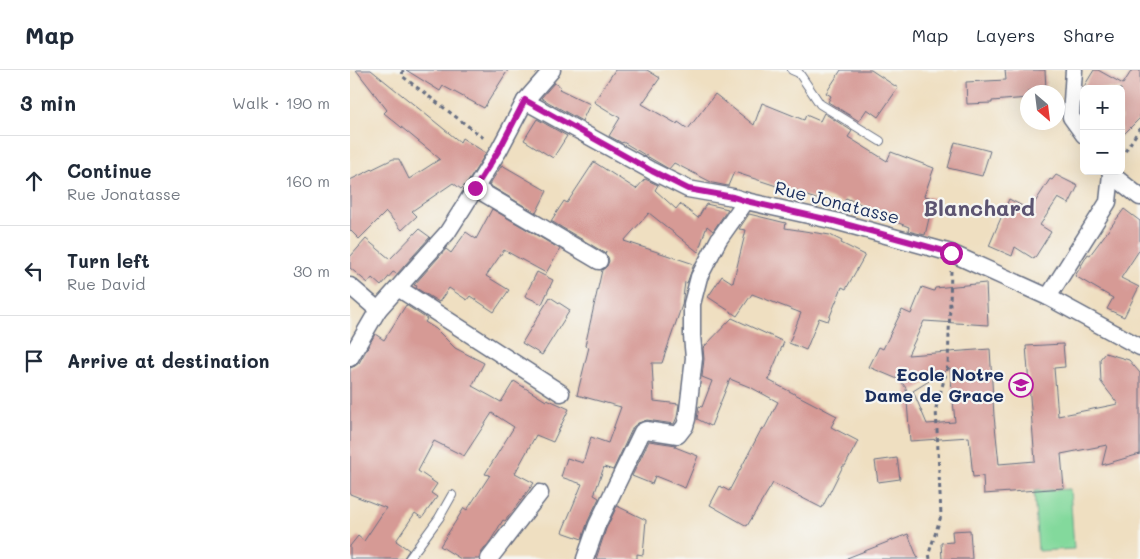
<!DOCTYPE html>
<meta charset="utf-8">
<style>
body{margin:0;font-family:Mali,sans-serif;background:#f6f6f7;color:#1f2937}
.controls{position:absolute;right:15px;top:15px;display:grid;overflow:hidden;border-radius:8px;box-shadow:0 5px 20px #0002}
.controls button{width:45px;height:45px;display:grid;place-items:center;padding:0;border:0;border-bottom:1px solid #e0e1e3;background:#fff;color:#1f2937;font:25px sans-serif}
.compass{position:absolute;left:670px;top:15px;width:45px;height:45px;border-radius:50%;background:#fff;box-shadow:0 5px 20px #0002;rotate:152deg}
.stop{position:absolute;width:15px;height:15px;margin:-11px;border:4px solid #b5179e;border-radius:50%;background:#fff}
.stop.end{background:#b5179e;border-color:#fff;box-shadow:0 1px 5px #0008}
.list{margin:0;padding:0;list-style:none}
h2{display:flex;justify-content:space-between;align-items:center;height:65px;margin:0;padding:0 20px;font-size:21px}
h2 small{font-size:16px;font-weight:400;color:#747a83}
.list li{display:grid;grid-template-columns:32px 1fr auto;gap:15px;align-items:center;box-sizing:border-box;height:90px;padding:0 20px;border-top:1px solid #e0e1e3}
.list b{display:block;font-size:19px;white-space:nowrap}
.list p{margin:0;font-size:16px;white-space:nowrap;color:#747a83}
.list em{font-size:16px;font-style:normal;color:#747a83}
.icon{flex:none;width:28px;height:28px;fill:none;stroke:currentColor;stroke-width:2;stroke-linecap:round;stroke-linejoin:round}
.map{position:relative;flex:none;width:790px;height:489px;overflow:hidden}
header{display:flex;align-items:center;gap:30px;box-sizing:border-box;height:70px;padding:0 25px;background:#fff;border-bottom:1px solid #e0e1e3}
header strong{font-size:24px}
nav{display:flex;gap:28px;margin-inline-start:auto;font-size:18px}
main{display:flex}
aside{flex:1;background:#fff}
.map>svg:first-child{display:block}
.green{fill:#83d99c;stroke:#4f847d}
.building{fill:#d69a95;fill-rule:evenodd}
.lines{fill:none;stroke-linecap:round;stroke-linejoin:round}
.service-casing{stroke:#656d81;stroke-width:10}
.minor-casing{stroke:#656d81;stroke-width:19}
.path{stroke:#656d81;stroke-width:3;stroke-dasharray:4 4;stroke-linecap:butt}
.service{stroke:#fff;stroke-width:8}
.minor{stroke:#fff;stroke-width:16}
.route{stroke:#b5179e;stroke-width:6}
.labels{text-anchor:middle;stroke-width:4.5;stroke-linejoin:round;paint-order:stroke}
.street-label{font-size:18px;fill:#1b2f5e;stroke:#f6f6f2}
.poi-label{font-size:18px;font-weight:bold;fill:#1b2f5e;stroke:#f6f6f2;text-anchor:end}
.district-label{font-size:22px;font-weight:bold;fill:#5c5471;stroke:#f6f6f2}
</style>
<header>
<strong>Map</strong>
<nav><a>Map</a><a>Layers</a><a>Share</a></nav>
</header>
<main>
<aside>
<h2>3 min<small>Walk · 190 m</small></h2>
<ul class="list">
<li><svg class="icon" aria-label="ahead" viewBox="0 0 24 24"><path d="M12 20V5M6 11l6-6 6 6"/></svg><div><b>Continue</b><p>Rue Jonatasse</p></div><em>160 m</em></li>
<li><svg class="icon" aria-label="left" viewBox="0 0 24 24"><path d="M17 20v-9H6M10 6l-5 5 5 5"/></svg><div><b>Turn left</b><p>Rue David</p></div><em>30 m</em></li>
<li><svg class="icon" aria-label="arrive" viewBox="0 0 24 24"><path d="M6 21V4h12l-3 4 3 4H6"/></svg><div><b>Arrive at destination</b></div></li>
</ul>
</aside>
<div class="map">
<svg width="790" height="489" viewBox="0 0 790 489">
<rect width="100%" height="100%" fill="#f6f6f2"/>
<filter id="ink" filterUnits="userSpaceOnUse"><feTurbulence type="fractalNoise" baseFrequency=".02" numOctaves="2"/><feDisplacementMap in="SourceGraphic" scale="10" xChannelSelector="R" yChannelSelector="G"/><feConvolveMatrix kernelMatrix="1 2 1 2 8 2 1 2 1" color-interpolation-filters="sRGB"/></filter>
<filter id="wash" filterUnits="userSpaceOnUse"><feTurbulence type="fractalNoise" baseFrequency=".0096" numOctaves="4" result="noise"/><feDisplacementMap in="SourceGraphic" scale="20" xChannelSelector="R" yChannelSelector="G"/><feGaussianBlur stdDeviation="1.12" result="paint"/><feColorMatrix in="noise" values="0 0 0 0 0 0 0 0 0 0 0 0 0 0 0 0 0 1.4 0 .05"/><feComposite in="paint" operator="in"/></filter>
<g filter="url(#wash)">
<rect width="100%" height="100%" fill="#efdfc1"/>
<polygon class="green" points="720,419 724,479 688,481 684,421"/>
<g id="blocks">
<g class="building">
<polygon points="6,0 21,0 110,72 112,68 136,83 118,112 111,119 103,113 62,141 67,146 52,160 36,142 9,169 0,160 0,110 43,89 49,89 59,109 90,89 34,43 37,40"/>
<polygon points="56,0 158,0 134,38 93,16 90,21"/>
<polygon points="265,0 297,0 310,8 292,34 327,54 328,52 338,59 365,24 404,55 412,33 454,50 456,45 470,51 474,43 502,61 498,67 537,91 541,82 584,98 574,126 584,128 575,165 558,161 559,157 533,147 534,144 496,128 494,133 470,125 469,130 384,102 378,116 363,113 324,93 319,99 307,92 273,72 272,73 259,66 270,48 244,32"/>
<polygon points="491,0 521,0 548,18 528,47 517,39 509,51 478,32 481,26 476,23"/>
<polygon points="655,0 695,0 696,20 678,21 678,28 642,31 642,33 617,34 616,12 656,10"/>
<polygon points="744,0 748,0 773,14 782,0 790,0 790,48 771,67 771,19 733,18"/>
<polygon points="204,13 211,17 209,19 240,34 232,51 191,28"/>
<polygon points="187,49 217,66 203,88 174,70"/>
<polygon points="605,72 640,81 632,106 598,98"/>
<polygon points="244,92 286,119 295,109 308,115 305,120 326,139 330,134 348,148 356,134 378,139 363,161 357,156 348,182 299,143 274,171 344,194 337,213 335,212 332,235 312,293 302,293 304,331 329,334 327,347 324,354 297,350 288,353 283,357 263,400 254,397 244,425 249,428 238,451 232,469 212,462 232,414 211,407 217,388 233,393 241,367 258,373 271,337 227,325 239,277 235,276 252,200 257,196 259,191 258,187 255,184 256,181 255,183 201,151 214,131 217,133"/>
<polygon points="152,95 197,121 186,143 139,115"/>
<polygon points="706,105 728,116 719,134 708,128 690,155 701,162 684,189 665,177 662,186 639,176 659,129 680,140 700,109 702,110"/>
<polygon points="142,139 210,179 196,203 154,180 136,206 159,220 144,242 120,226 117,230 99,218 89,232 66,218 67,216 64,215 96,179 101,183 116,162 126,169"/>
<polygon points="774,139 790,151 790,179 771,208 789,217 774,247 757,239 763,228 725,206 738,184 740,185"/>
<polygon points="399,144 436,153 435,158 480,165 492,171 491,173 515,185 496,219 492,217 478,251 469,248 456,280 439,273 451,243 402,224 387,246 358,227 372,206 383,213 396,160 389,159"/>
<polygon points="69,159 80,167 47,204 43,202 31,216 22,208 18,213 0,198 0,187 16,169 40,189"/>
<polygon points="187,202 203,210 192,234 175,226"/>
<path d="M636,213L638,255L574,251L558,285L640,279L644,346L649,394L685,391L676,276L713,274L715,297L704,298L708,346L768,334L751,312L750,289L755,283L779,290L790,303V384L752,395L757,375L711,384L714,418L634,424L633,406L623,407L619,367L560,371L556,318L550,310L519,297L529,277L533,279L552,240L561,244L572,217L584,221L585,218ZM600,298L605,352L577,354L563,321Z"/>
<polygon points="200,227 220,240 192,285 172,273"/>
<polygon points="56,235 77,249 75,252 86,259 105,278 134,293 122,316 151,332 164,311 196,331 197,329 219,339 203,372 186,365 165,403 184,413 155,451 153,450 141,470 131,483 129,489 111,489 90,476 114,438 117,440 140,405 135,404 164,357 142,343 114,386 84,371 68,401 87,414 81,423 87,427 72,448 65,443 46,471 59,480 53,489 0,489 0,476 8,466 14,471 36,438 0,424 0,298 5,296 9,293 25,264 34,270"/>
<polygon points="382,248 434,272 418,310 487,346 481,357 508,371 495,396 493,396 472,438 423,413 397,456 360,435 370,416 379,421 412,358 414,359 428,332 402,318 380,309 361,356 347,349 349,336 352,337 362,311 352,307 354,289 353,278"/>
<polygon points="299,371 326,375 325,377 348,386 335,418 305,406 302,414 282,406"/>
<polygon points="547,388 550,409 528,412 525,391"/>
<polygon points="267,436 296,450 293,485 287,484 287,489 246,489 256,459"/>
<polygon points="620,460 622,489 592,489 591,473 603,472 602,461"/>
<polygon points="558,464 568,489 497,489 497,488"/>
</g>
</g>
</g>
<g filter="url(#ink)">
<use href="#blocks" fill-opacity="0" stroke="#656d81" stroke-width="1"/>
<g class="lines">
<g class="service-casing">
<g id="service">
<polyline points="442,0 449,3 470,34 530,71"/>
<polyline points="59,489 89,448 102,425"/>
</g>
</g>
<g class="minor-casing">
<g id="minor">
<polyline points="724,0 721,47 734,65"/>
<polyline points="175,31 302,101 338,119 383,127 396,131 485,151 601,183 698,227 790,277"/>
<polyline points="761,104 790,127"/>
<polyline points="125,118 249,191"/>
<polyline points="0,216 28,240"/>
<polyline points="48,218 211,323"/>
<polyline points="698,227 758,132 761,104 760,101"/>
<polyline points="0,288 28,240 97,163 113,138 149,80 175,31 202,0"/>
<polyline points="139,489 190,423"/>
<polyline points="235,489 247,455 292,362 296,360 328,365 335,356 337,349 344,288 342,266 342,234 349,207 369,169 396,131"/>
</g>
</g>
<g class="path">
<polyline points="53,0 52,6 135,69"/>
<polyline points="771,88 790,58"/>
<polyline points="580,489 579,483 591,446 586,338 598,296 601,201"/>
</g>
<use href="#service" class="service"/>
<use href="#minor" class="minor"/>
</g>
</g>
<g class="lines" filter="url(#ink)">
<polyline class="route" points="125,118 149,80 175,30 302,101 338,119 383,127 396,131 484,151 601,183"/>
</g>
<defs>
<g id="school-ring" transform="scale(1.25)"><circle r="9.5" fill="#f6f6f2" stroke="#b5179e" stroke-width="1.5"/><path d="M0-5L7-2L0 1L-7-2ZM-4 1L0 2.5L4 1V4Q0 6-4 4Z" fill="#b5179e"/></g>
</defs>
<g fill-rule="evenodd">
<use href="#school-ring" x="671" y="315"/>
</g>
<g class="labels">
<g class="street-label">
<text transform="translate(487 133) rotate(14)" y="6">Rue Jonatasse</text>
</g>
<g class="poi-label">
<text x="654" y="311">Ecole Notre<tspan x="654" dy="21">Dame de Grace</tspan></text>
</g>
<g class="district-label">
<text x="629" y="146">Blanchard</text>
</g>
</g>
</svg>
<div class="controls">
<button>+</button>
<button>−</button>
</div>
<svg class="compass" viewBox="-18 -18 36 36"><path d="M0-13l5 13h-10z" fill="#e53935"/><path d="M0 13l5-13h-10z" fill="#747a83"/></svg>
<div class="stop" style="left:601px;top:183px"></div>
<div class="stop end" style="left:125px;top:118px"></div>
</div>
</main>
